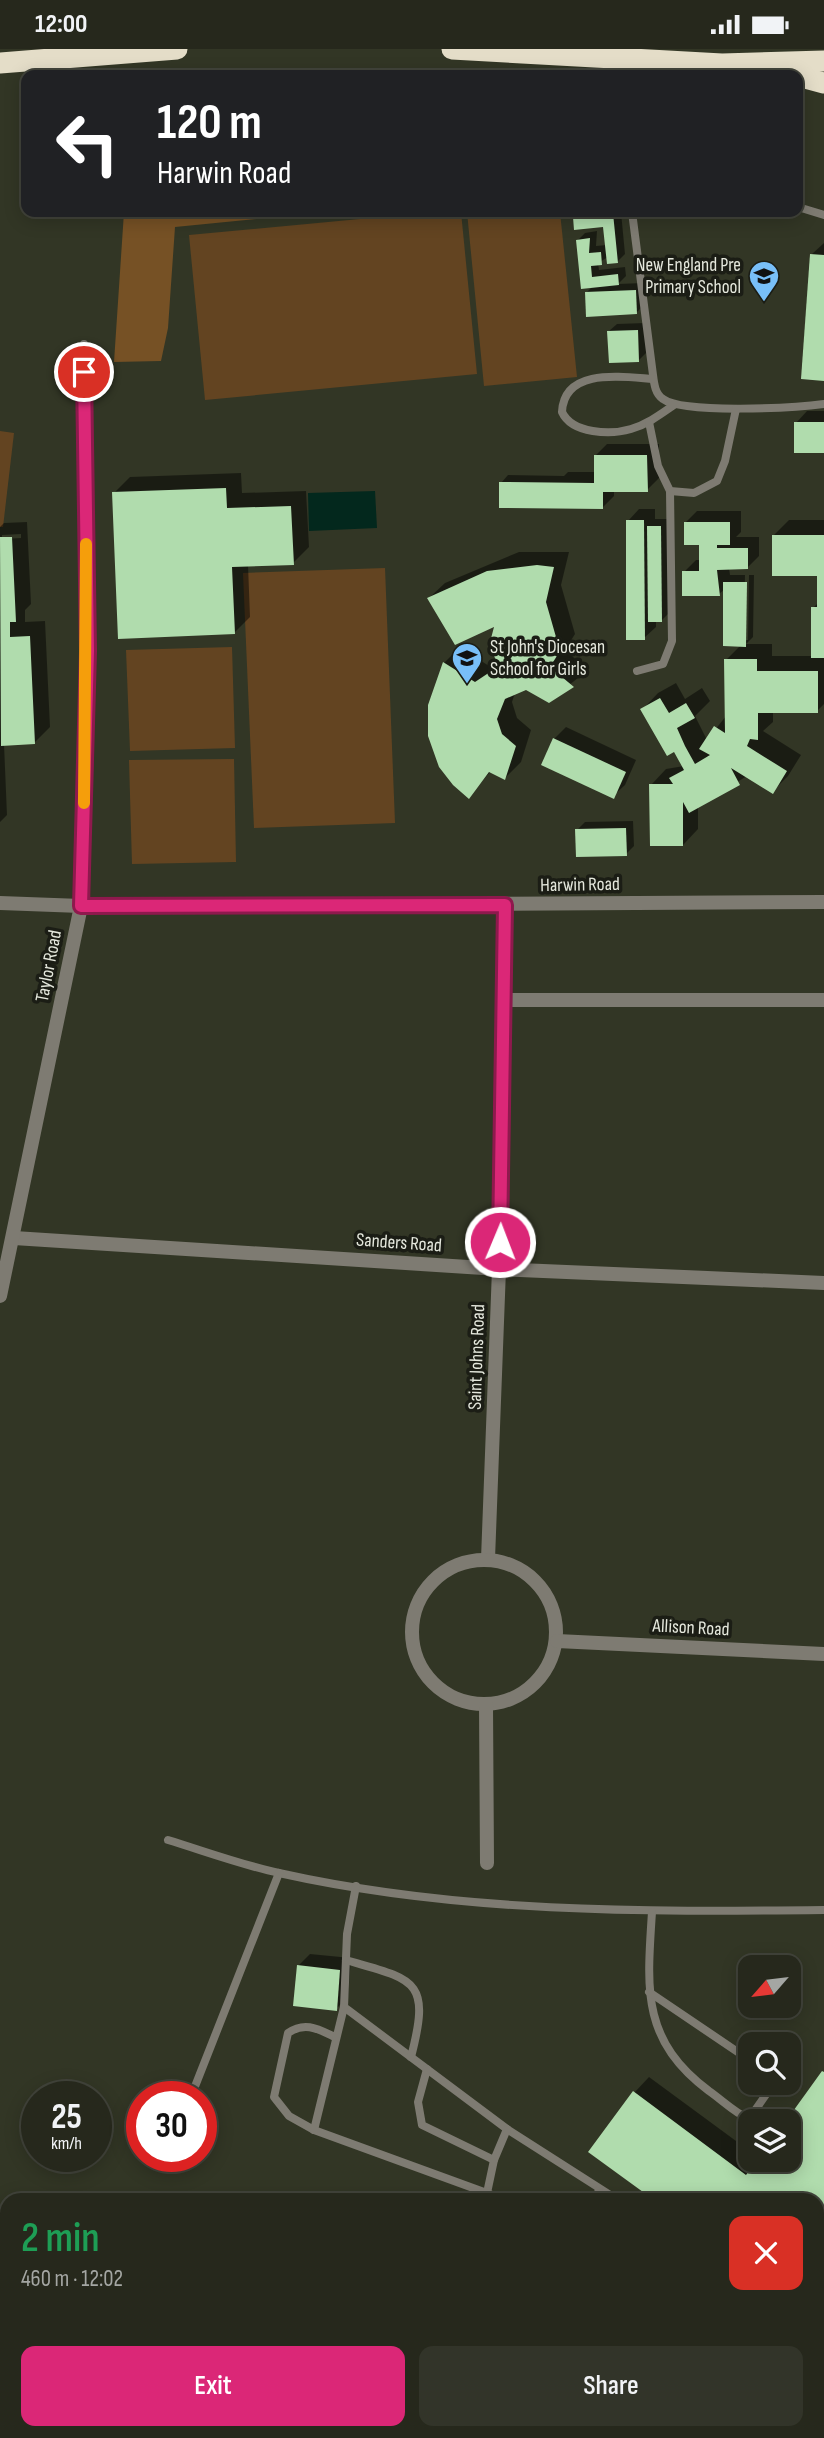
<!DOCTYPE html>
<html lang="en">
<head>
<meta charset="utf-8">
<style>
	:root { --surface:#26281c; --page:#323429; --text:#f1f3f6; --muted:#a4a6a3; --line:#42443b; --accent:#db2777 }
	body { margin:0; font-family:"Sofia Sans Condensed",sans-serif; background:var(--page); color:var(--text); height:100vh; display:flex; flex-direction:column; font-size:26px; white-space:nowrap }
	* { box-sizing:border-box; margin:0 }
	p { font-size:23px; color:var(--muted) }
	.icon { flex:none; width:38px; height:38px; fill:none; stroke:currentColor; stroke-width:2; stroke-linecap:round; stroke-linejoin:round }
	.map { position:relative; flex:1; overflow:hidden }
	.drawer { position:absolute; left:0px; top:2144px; width:824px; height:247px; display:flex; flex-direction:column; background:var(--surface); border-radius:21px 21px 0 0; box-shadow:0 4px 18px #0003,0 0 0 2px var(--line) }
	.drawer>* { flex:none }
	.guide { position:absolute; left:21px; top:21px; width:782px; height:147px; border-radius:14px; box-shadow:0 4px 18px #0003,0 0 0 2px var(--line); background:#202124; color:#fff; overflow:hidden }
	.needle { width:46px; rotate:242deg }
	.controls { position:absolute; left:738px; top:1906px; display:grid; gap:14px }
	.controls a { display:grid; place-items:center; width:63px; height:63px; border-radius:14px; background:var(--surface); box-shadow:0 4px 18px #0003,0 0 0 2px var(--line); font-size:35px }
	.speed { position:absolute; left:21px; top:2032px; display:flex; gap:14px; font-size:35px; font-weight:700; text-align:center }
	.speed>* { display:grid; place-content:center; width:91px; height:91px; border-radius:50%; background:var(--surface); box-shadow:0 4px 18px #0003,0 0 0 2px var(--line); line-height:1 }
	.speed small { font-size:18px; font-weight:400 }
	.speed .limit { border:10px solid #d22; background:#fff; color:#111 }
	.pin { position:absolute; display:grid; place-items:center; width:60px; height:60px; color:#fff; margin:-30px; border:4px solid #fff; border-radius:50%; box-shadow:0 2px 7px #0007 }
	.me { position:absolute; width:77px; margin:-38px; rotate:1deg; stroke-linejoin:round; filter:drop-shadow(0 0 5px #0008) }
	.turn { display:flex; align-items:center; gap:24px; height:147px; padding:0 21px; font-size:32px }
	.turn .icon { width:91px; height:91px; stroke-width:2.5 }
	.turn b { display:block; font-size:49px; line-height:60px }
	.round { display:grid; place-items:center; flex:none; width:74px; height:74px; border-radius:14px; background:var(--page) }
	.summary { display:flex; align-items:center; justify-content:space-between; height:119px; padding:0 21px }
	h1 { font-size:42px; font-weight:600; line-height:52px; color:#1e9e55 }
	.cta { display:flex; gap:14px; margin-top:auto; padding:14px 21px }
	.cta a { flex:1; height:80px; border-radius:14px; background:var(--accent); color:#fff; font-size:28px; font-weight:600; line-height:80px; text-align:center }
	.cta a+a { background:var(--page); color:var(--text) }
	.status { display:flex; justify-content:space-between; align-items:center; height:49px; padding:0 35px; background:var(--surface); direction:ltr }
	.status svg { height:19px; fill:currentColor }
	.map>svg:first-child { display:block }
	.green { fill:#634421 }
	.forest { fill:#765125 }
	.water { fill:#03281d }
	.shadow { fill:#0007; fill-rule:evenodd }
	.building { fill:#b0dcad }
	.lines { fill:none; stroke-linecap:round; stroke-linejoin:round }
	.lane { stroke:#7e7b72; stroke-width:8 }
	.street { stroke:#7e7b72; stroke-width:14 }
	.highway { stroke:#e4ddc8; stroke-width:21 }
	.route-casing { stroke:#8e194d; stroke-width:18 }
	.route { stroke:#db2777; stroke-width:12 }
	.slow { stroke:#f59e0b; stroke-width:12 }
	.labels { text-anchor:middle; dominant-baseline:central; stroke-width:7; stroke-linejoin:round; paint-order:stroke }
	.poi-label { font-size:19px; fill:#e5e8dd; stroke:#1b1d15; text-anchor:end }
	.street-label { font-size:19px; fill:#e5e8dd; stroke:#1b1d15 }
</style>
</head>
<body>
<div class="status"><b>12:00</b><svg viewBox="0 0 49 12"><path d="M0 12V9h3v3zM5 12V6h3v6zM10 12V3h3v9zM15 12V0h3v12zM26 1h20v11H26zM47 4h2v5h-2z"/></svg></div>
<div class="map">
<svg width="824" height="2389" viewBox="0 0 824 2389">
	<rect width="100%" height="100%" fill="#323625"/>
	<!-- green -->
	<g class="green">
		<polygon points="434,163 461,163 477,325 205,351 189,186"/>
		<polygon points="467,163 560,163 577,328 484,337"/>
		<polygon points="0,382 14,384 3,478 0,478"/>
		<polygon points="385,519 395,774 254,779 243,524"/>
		<polygon points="232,598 235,699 130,702 126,601"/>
		<polygon points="234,710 236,813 132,815 129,711"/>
	</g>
	<!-- forest -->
	<polygon class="forest" points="124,163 327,163 175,178 168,279 161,312 114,313"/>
	<!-- water -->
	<polygon class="water" points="375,442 377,479 309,482 308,444"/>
	<!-- shadow -->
	<g class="shadow">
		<polygon points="581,163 621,163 625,205 617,213 608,208 598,214 599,221 625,218 626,227 618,235 643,234 644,256 636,264 586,244 593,237 578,191 585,184 597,182 596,197 607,196 605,176 575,168"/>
		<polygon points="824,194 824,330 812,205"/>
		<polygon points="645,274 646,304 638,312 609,282 617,275"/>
		<polygon points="807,362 824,362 824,403 796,374"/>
		<polygon points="607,395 659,395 659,429 647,441 614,441 614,447 602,459 501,434 508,426 564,427 568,423 595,423 595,407"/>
		<polygon points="241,424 242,444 306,442 309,498 293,514 248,516 250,568 234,584 114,444 130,428"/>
		<polygon points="639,460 655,460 655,470 668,470 669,564 661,572 656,572 656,578 644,589 628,472"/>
		<polygon points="697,462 741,462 741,483 736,488 759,488 759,507 747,519 729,519 730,526 745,526 744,591 748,591 749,526 754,526 753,588 746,595 772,595 772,607 813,607 813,559 819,553 819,525 773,487 789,471 824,471 824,655 817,662 773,662 773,673 763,682 801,706 788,727 772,743 747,727 698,757 698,780 683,796 651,736 666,720 684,717 643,660 658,644 676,634 685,650 702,639 710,652 695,667 707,691 726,667 726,611 741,596 725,540 719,545 684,523 696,511 700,511 700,494 685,474"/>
		<path d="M 27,473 L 31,555 L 25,561 L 25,573 L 45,572 L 50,678 L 35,693 L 4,695 L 7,766 L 0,773 L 0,478 L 4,474 ZM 21,485 L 21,489 L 2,490 L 2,486 Z"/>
		<polygon points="519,503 569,503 561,536 575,585 565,601 588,621 549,652 526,639 515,644 512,653 517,669 531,681 521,713 505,729 491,722 469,747 430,656 444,614 460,598 492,619 499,614 497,575 429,549 445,534"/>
		<polygon points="566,678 636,711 625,736 613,747 554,690"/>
		<polygon points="633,772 634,797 626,805 577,781 585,773"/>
		<polygon points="310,1905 351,1909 348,1948 336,1960 298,1917"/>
		<polygon points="824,2023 824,2274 817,2151 657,2151 634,2044 649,2028 751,2103 751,2110 789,2110 788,2072"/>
	</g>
	<!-- building -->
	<g class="building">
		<polygon points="613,164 618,214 607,215 603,178 574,181 573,168"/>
		<polygon points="590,189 589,204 601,203 602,216 591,217 592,228 618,225 619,236 581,240 576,191"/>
		<polygon points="810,205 824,206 824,332 801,330"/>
		<polygon points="636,241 637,265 586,268 585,243"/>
		<polygon points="638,281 639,313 609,314 607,282"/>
		<rect x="794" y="373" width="30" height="31"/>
		<polygon points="594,406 647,406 648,443 603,443 603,460 499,459 499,433 594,434"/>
		<polygon points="226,439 227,459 291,457 294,516 232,518 235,585 118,590 112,443"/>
		<polygon points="626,471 644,471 645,591 626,591"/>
		<polygon points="684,473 730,473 730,496 717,496 717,499 748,499 748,520 717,521 720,547 682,547 682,522 699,522 699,496 684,496"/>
		<polygon points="647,477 661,477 662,573 648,573"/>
		<polygon points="772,486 824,486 824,609 811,609 811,558 817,558 817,527 772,527"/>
		<polygon points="0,488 12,488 16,573 10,573 10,588 30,587 35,695 1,697"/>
		<polygon points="537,516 554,518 546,553 560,602 550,618 574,638 549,654 526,641 505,650 497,670 502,685 516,697 505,731 489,723 469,750 453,736 439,718 428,687 428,656 443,613 475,633 499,617 489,597 494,578 455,596 427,549 487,522"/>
		<polygon points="723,533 747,533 746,598 723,597"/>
		<polygon points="724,610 757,610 757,622 818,622 818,664 758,664 758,691 750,690 747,697 787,722 773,745 731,719 740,736 689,764 683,753 683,797 650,797 649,735 673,735 669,729 684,721 674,703 667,707 640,660 660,649 669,664 686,654 695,669 677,679 685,697 695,715 710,706 699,700 714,677 725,684"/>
		<polygon points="553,689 626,723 614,750 541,716"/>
		<polygon points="626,779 627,807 576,808 575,780"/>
		<polygon points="297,1916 340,1921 337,1962 293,1957"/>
		<polygon points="822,2022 824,2023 824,2276 817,2271 817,2151 654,2151 588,2103 633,2042 746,2126 758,2110 789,2110 789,2072 786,2072"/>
	</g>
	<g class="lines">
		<!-- lane -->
		<g class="lane">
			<polyline points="798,158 824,166"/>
			<path d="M 632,163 L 653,326 C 654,334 655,345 663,350 C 683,365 796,359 824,355"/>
			<path d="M 653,330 C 624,328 564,318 562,363 C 572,385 611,386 631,380 C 648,375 661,365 674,356"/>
			<polyline points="649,373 658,417 670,442 694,444 717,432 725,412 736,360"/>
			<polyline points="637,622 663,615 672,592 670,442"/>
			<polyline points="81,857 88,602 84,295"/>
			<path d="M 168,1791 C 204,1802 242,1816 279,1824 C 458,1864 642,1863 824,1861"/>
			<polyline points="356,1837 347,1885 344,1958 507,2080 618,2151"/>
			<path d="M 652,1863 C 647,1940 641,1991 709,2042 C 722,2051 735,2064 749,2070 L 774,2034"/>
			<path d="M 346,1911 C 416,1931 431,1931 411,2008"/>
			<polyline points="649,1943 751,2012"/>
			<path d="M 335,1988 C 318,1980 305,1972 288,1984 L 274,2048 L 289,2067 L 314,2081 L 506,2151"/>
			<polyline points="427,2020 418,2053 422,2076 494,2111"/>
			<polyline points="194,2040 279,1824"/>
			<polyline points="314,2081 344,1958"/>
			<polyline points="487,2144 494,2111 507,2080"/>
			<polyline points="596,2151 599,2140"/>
			<polyline points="89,2384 92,2389"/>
		</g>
		<!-- street -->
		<g class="street">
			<polyline points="0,854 81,857 824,853"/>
			<polyline points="504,951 824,951"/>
			<polyline points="14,1189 499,1220 824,1234"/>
			<polyline points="0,1247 81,857"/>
			<polyline points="488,1510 499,1220 505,856"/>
			<circle cx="484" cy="1583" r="72"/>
			<polyline points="557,1592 824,1605"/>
			<polyline points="486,1656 487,1814"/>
		</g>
		<!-- highway -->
		<g class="highway">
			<polyline points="452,0 722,15 824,12"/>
			<polyline points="0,14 177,0"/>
			<polyline points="798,27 824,34"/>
		</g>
	</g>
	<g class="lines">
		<!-- route casing -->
		<g class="route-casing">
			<polyline id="route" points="84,323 88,602 81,857 505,856 500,1193"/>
		</g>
		<!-- route -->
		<use href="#route" class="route"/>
		<!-- slow -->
		<polyline class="slow" points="84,754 86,495"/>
	</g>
	<!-- icons -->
	<defs>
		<g id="school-pin" transform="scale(1.575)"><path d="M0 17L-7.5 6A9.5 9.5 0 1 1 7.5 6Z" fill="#78bff8" stroke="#1b1d15"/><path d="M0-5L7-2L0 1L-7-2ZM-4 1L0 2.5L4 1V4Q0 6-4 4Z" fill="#111"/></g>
	</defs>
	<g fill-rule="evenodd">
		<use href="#school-pin" x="764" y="227"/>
		<use href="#school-pin" x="467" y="609"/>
	</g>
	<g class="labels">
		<!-- poi labels -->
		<g class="poi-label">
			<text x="741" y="216">New England Pre<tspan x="741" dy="22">Primary School</tspan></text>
			<text x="490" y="598" text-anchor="start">St John's Diocesan<tspan x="490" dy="22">School for Girls</tspan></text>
		</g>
		<!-- street labels -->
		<g class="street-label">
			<text transform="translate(580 836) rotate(-1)">Harwin Road</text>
			<text transform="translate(49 917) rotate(-79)">Taylor Road</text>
			<text transform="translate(399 1194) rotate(4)">Sanders Road</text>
			<text transform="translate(477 1308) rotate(-88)">Saint Johns Road</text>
			<text transform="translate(691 1579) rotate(3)">Allison Road</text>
		</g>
	</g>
</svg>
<div class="controls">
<a><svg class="needle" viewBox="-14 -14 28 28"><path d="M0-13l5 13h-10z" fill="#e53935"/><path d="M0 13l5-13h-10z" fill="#a4a6a3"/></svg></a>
<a><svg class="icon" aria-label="search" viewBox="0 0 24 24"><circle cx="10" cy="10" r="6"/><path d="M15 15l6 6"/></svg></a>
<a><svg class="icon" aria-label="layers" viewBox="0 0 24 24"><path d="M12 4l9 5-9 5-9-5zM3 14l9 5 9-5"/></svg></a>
</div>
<div class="speed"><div>25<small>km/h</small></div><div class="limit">30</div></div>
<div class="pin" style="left:84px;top:323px;background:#d93025"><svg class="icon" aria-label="arrive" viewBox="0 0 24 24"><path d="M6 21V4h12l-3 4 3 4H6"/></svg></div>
<svg class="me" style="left:500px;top:1193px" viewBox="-20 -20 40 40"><circle r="17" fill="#db2777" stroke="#fff" stroke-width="3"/><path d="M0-11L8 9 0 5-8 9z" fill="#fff"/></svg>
<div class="guide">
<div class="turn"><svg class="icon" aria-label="left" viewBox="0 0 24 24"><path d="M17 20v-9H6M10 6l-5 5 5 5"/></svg><div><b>120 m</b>Harwin Road</div></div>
</div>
<section class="drawer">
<div class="summary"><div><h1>2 min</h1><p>460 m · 12:02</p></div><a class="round" style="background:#d93025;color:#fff"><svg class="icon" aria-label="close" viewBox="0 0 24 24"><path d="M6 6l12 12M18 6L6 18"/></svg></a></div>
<div class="cta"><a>Exit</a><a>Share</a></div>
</section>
</div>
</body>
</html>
